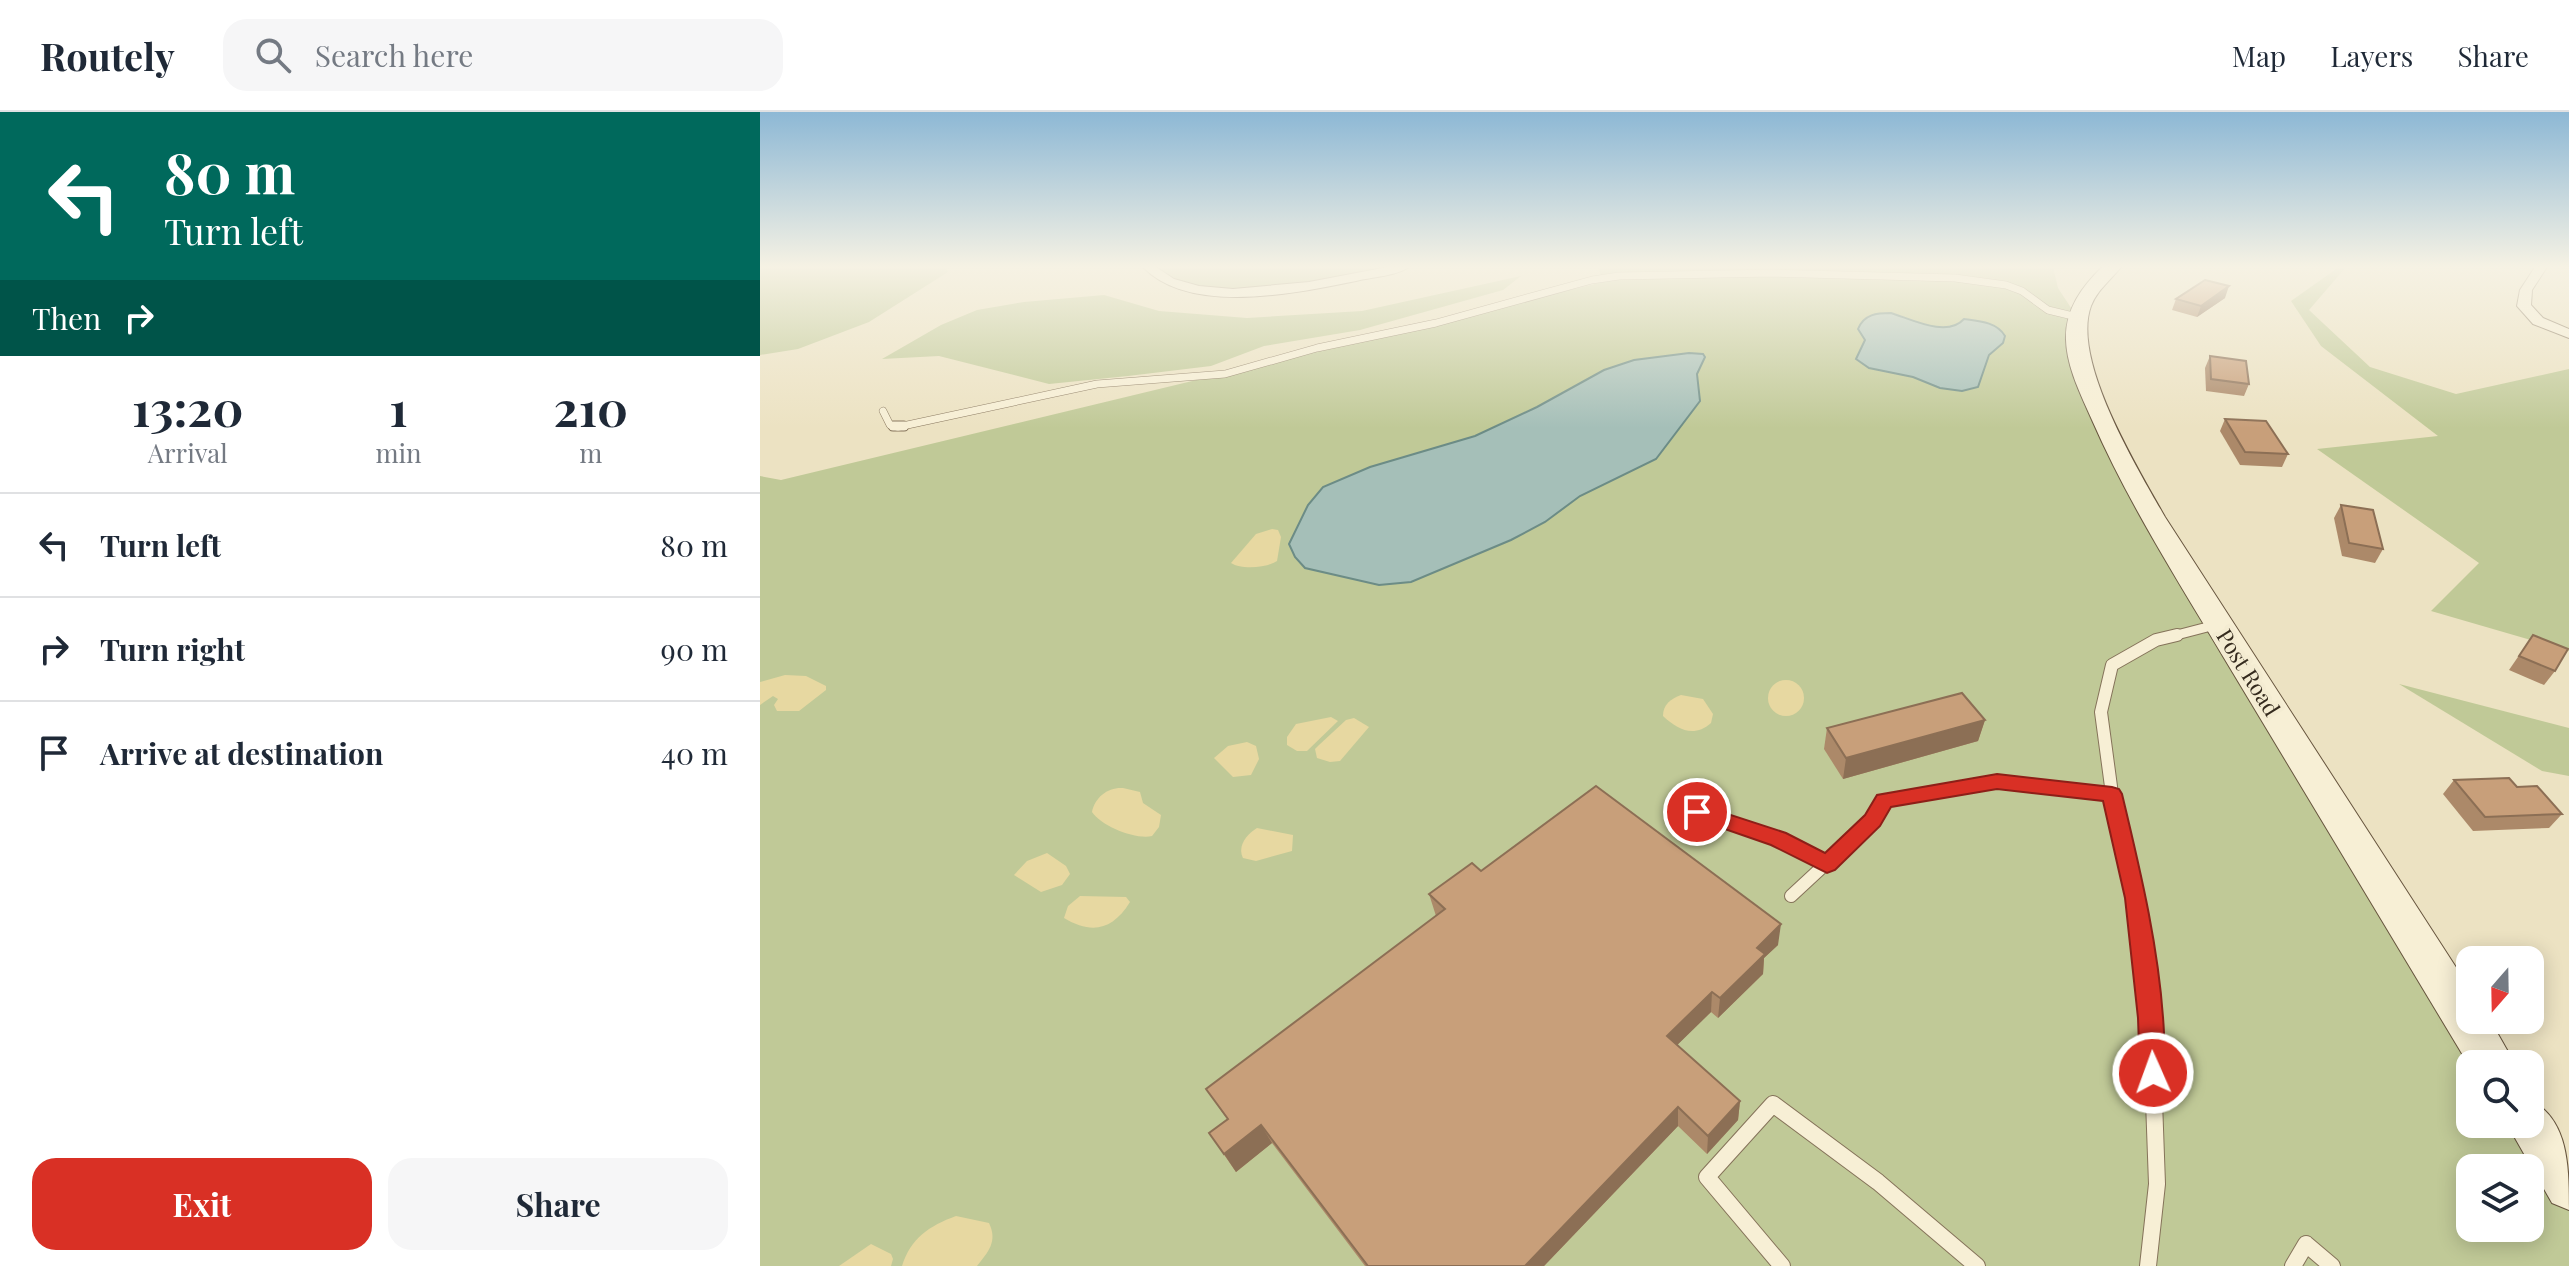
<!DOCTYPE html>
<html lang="en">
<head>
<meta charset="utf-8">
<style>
	:root { --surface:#fff; --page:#f6f6f7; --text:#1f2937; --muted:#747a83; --line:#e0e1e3; --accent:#d93025 }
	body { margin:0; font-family:"Playfair Display",serif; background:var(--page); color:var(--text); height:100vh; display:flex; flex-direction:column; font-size:30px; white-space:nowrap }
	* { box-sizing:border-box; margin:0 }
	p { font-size:26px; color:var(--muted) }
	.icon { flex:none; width:44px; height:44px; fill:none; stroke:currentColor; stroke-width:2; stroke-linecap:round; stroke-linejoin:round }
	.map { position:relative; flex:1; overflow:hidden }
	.panel { display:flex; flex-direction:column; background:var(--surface); width:760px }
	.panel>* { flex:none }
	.banner { background:#00695c; color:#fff; overflow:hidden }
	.needle { width:52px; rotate:200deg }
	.tools { position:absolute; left:1696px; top:834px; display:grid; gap:16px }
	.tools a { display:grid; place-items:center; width:88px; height:88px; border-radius:16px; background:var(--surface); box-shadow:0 4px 20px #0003; font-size:40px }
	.pin { position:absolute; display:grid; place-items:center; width:68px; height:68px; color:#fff; margin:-34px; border:4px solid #fff; border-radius:50%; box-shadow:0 2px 8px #0007 }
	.me { position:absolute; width:88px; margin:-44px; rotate:358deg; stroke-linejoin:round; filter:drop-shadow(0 0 6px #0008) }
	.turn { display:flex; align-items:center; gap:28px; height:168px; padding:0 32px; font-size:36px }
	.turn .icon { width:104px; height:104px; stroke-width:2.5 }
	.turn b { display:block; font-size:56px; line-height:68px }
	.then { display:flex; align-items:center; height:76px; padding:0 32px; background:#0003; gap:16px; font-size:30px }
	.eta { display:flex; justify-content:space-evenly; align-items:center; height:136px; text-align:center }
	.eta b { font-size:48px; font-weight:700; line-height:56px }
	.action { display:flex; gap:16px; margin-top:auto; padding:16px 32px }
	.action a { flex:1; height:92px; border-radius:24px; background:var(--accent); color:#fff; font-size:32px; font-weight:700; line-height:92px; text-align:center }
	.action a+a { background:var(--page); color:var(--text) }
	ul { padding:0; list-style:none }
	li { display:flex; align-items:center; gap:24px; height:104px; padding:0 32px; border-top:2px solid var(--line) }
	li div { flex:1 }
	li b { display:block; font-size:30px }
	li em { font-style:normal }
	header { display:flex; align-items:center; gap:48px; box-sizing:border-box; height:112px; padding:0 40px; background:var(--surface); border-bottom:2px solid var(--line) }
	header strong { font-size:38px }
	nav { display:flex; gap:44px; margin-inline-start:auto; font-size:28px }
	.search { width:560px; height:72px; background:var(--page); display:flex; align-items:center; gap:20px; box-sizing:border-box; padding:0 28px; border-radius:24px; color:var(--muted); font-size:30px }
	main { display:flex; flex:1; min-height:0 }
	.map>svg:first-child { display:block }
	.green { fill:#c0c997; fill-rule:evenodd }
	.sand { fill:#e7d8a1 }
	.water { fill:#a5bfb8; stroke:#6c8c86; stroke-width:2 }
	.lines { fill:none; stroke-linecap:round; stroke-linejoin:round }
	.service-far3-casing { stroke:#85735a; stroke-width:8 }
	.service-far2-casing { stroke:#85735a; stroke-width:11 }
	.service-far1-casing { stroke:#85735a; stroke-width:14 }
	.service-casing { stroke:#85735a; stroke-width:18 }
	.minor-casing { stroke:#85735a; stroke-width:2 }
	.secondary-casing { stroke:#67553e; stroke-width:2 }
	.service-far3 { stroke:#f7efd5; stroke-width:7 }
	.service-far2 { stroke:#f7efd5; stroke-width:9 }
	.service-far1 { stroke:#f7efd5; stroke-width:12 }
	.service { stroke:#f7efd5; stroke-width:16 }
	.minor { fill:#f7efd5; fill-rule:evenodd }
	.secondary { fill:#f7efd5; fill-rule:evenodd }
	.wall { fill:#ac8969 }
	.shaded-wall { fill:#8c6f55 }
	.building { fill:#c89f7a; stroke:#8c6f55; stroke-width:2 }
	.route { fill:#d93025; stroke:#8d1f18; stroke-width:2 }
	.labels { text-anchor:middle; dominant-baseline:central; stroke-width:8; stroke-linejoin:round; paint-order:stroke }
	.street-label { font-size:22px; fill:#352b1e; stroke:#f4ecd2 }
</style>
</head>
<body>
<header>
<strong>Routely</strong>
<div class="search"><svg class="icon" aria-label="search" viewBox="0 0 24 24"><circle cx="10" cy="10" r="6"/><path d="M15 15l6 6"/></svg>Search here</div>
<nav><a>Map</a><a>Layers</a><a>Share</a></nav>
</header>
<main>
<section class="panel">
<div class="banner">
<div class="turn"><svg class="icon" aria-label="left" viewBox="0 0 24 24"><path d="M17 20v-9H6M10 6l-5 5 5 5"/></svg><div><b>80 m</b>Turn left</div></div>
<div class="then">Then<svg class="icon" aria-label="right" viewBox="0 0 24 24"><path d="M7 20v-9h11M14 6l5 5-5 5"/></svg></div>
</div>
<div class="eta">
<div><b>13:20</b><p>Arrival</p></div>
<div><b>1</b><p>min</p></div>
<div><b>210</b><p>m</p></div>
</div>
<ul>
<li><svg class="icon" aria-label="left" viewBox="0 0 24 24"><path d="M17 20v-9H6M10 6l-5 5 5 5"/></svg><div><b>Turn left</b></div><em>80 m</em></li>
<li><svg class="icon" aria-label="right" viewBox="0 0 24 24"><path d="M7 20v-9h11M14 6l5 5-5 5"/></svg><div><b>Turn right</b></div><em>90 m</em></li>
<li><svg class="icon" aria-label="arrive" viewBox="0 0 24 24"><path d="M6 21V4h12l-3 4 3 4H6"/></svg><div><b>Arrive at destination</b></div><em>40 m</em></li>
</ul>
<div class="action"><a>Exit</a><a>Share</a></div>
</section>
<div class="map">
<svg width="1809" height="1154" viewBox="0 0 1809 1154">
	<rect width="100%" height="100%" fill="#ece2c2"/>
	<!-- green -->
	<g class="green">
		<polygon points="0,155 186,155 188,160 109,210 38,237 0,243"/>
		<path d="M 394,155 L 636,155 C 582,166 436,200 394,155 Z"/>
		<path d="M 838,155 L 1293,155 L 1298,176 L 1317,205 L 1318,252 L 1710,952 L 1710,1012 L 1770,1011 L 1809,1074 L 1809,1154 L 0,1154 L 0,364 L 21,368 L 843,170 ZM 1710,1056 L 1770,1056 L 1770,1116 L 1710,1116 Z"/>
		<polygon points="1579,155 1586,155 1549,198 1610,255 1696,282 1809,257 1809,539 1671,499 1719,451 1557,337 1678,324 1561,234 1531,189"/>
		<polygon points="761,164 743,178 600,218 504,234 451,254 368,264 289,272 179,244 122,247 181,213 217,198 264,190 344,183 399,199 487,206 602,199"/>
		<polygon points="1639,572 1809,616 1809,664 1782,659"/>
	</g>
	<!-- sand -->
	<g class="sand">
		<path d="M 512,417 L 518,418 L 521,425 L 517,449 C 506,456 482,458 471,451 L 496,422 Z"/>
		<polygon points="25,563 46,564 66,574 66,578 39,599 17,599 14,593 18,587 13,584 0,593 0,570"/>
		<circle cx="1026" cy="586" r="18"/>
		<path d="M 921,583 L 943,587 L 953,602 L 951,611 C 934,626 918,618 903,604 C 903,592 911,587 921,583 Z"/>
		<polygon points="571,605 578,609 547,639 537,639 527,633 527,625 536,612"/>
		<polygon points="594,606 609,615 580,649 570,650 557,646 555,637 559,633 586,608"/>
		<polygon points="487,630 496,634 499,647 491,663 473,665 454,646 468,634"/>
		<path d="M 363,676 L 380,680 L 383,691 L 401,703 L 399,715 L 392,724 C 376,728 341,714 332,700 C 335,685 348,675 363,676 Z"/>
		<path d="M 497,716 L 533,723 L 532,739 L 496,749 L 483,746 C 477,734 487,722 497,716 Z"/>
		<polygon points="287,741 306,754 310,762 302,773 281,780 254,763 267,749"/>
		<path d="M 320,784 L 366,785 L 370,790 C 352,819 331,822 304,806 L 308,794 Z"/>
		<path d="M 196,1104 L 229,1111 C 238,1130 228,1140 217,1154 L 142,1154 C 151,1126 169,1114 196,1104 Z"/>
		<polygon points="111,1132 131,1142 133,1147 131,1154 79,1154"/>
	</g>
	<!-- water -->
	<g class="water">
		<path d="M 1131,201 C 1151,207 1187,226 1204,207 C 1219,209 1237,210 1245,224 L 1243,231 L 1229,243 L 1218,275 L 1202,279 L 1180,276 L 1153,265 L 1109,256 L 1096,247 L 1105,228 L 1098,217 C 1104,202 1117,201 1131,201 Z"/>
		<polygon points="929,241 943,242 945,245 937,262 940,289 896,347 820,384 785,410 751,428 651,470 619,473 545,456 535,445 529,432 548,393 563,375 610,355 715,324 777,295 844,258 874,248"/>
	</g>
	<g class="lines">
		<!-- service-far3 casing -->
		<g class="service-far3-casing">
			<polyline id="service-far3" points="123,299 130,313 138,315 337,272 465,262 557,236 676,211 832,168 859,164 1012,161 1195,166 1246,173 1262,179 1288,198 1317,205"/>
		</g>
		<!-- service-far2 casing -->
		<g class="service-far2-casing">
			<g id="service-far2">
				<polyline points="133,314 144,314"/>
				<polyline points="1409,525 1459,512"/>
			</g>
		</g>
		<!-- service-far1 casing -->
		<g class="service-far1-casing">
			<g id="service-far1">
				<polyline points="937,700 1019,727 1067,752"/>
				<polyline points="1031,784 1113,708 1125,689 1237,669 1352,682"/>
				<polyline points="1377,798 1352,682 1341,600 1352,553 1396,528 1417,523"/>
			</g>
		</g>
		<!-- service casing -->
		<g class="service-casing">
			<g id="service">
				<polyline points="1377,796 1391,906 1397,1072 1388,1154"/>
				<polyline points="1022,1154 947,1065 1013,992 1118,1070 1217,1154"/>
				<polyline points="1533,1154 1546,1132 1572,1154"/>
			</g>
		</g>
		<!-- minor casing -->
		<g class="minor-casing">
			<g id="minor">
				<path d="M 383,155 L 396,155 L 414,167 L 439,174 L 473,177 L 549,170 L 628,155 L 649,155 C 636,164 612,165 596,169 C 537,181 430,204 383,155 Z"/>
				<polygon points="1775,155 1787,155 1772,178 1771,193 1783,206 1809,217 1809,226 1773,212 1757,194 1760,178"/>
			</g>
		</g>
		<!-- secondary casing -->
		<g class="secondary-casing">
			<g id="secondary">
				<path d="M 1342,155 L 1361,155 C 1351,168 1337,178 1331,194 C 1311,248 1378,357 1405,405 L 1710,877 L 1710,908 L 1730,908 L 1755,952 L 1710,952 L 1710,955 C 1627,817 1544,679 1461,541 C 1415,464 1368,390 1332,308 C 1321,283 1307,256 1306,228 C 1305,197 1322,175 1342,155 Z"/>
				<path d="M 1770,988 C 1809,1007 1809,1056 1809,1098 L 1792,1091 L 1747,1012 L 1770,1012 Z"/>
			</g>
		</g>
		<!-- service-far3 -->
		<use href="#service-far3" class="service-far3"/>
		<!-- service-far2 -->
		<use href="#service-far2" class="service-far2"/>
		<!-- service-far1 -->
		<use href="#service-far1" class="service-far1"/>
		<!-- service -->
		<use href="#service" class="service"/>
		<!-- minor -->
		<use href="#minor" class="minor"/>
		<!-- secondary -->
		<use href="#secondary" class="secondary"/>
	</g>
	<!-- wall -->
	<g class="wall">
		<polygon points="1465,186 1437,205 1412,198 1416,187"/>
		<polygon points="1450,244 1489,272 1484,284 1446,279 1445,256"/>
		<polygon points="1465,307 1528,342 1522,355 1480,353 1460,319"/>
		<polygon points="1581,393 1623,437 1615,451 1582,444 1574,406"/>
		<polygon points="1773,523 1795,559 1784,573 1749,558"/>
		<polygon points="1225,608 1218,629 1083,667 1064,637 1067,616"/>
		<polygon points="1694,668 1757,675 1802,702 1789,716 1713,719 1683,682"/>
		<polygon points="721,759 1018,833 1004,846 1003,862 958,906 951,900 917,933 980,989 978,1008 947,1042 918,1014 784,1154 605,1154 512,1031 476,1060 449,1021 467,1007 446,977 676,804 669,782"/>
	</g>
	<!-- shaded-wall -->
	<g class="shaded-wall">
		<polygon points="1469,174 1465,186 1437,205 1441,194"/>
		<polygon points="1225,608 1218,629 1083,667 1086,646"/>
		<polygon points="1021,812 1018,833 1004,846 1003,862 958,906 960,886 997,836"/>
		<polygon points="952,880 951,900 907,943 907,924"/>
		<polygon points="980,989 978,1008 947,1042 948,1024"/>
		<polygon points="918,995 918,1014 784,1154 765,1154"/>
		<polygon points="501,1013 512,1031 476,1060 464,1042"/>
	</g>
	<!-- building -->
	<g class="building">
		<polygon points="1445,168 1469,174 1441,194 1416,187"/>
		<polygon points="1450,244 1486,249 1489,272 1451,267"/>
		<polygon points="1465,307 1506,309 1528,342 1485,340"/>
		<polygon points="1581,393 1613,398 1623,437 1589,431"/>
		<polygon points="1773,523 1808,537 1795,559 1759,544"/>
		<polygon points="1202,581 1225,608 1086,646 1067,616"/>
		<polygon points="1749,666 1757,675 1777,674 1802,702 1725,705 1694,668"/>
		<polygon points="836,674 1021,812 997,836 1005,842 960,886 952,880 907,924 980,989 948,1024 918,995 765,1154 608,1154 501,1013 464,1042 449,1021 468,1007 446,977 685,797 669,782 712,751 721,759"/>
	</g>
	<!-- sky -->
	<linearGradient id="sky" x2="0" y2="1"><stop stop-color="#8db8d5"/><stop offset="0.49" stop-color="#f6f2e4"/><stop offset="1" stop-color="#f6f2e4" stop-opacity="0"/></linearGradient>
	<rect width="1809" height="316" fill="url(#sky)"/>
	<!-- route -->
	<path class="route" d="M 1237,662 L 1352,675 L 1359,677 L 1362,682 C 1381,761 1400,840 1404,921 C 1404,937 1408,955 1402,970 L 1393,974 L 1384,970 L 1380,961 L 1378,906 L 1365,786 L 1343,689 L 1237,677 L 1131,695 L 1120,714 L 1075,758 L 1067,761 L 1011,733 L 930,705 L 927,700 L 930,694 L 937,692 L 1026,721 L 1065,741 L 1105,703 L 1117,683 Z"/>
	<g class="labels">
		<!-- street labels -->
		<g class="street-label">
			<text transform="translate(1489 560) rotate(58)">Post Road</text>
		</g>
	</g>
</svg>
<div class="tools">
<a><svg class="needle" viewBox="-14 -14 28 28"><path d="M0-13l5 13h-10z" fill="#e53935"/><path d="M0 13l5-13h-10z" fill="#747a83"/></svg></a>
<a><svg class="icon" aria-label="search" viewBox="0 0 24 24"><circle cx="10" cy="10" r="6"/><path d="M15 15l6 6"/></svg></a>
<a><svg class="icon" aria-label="layers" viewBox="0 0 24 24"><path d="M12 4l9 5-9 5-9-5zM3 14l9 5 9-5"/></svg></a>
</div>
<div class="pin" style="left:937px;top:700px;background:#d93025"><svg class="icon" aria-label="arrive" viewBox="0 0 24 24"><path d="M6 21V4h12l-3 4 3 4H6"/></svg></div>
<svg class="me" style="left:1393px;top:961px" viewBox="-20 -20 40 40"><circle r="17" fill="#d93025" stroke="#fff" stroke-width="3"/><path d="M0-11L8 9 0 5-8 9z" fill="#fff"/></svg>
</div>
</main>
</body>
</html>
